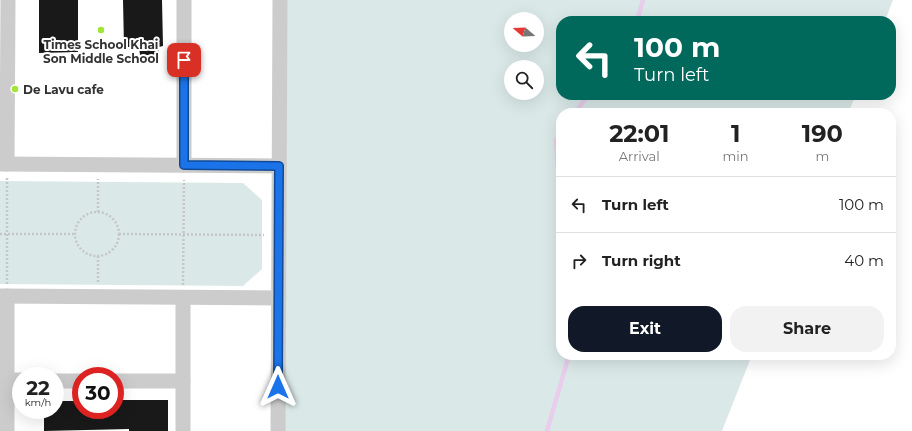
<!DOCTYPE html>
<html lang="en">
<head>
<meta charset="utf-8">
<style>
	:root { --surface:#fff; --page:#f2f2f2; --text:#222; --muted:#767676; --line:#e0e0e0; --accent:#111827 }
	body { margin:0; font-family:Montserrat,sans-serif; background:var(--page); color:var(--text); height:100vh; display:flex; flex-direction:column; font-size:15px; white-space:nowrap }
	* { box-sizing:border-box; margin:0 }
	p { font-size:13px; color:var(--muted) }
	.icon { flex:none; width:22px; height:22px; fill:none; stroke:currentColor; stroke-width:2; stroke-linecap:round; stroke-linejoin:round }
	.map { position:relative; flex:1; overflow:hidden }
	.panel { position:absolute; left:556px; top:108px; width:340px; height:252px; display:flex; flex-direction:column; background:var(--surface); border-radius:16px; box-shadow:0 4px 16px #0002 }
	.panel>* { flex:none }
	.guide { position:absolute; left:556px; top:16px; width:340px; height:84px; border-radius:16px; box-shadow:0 4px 16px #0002; background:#00695c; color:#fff; overflow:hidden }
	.needle { width:26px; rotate:289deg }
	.controls { position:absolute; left:504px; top:12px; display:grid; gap:8px }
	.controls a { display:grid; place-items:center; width:40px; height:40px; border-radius:50%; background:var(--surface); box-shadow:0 4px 16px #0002; font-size:20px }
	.speed { position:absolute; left:12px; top:367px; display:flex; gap:8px; font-size:20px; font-weight:700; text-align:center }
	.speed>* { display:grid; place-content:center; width:52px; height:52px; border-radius:50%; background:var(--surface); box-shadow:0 4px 16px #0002; line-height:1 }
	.speed small { font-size:10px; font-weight:400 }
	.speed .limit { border:6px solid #d22; background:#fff; color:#111 }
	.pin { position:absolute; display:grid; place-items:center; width:34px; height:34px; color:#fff; margin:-17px; border-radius:8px; box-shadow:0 2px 6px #0006 }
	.me { position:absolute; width:44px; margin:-22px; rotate:0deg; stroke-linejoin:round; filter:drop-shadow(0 0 3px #0008) }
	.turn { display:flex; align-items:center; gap:14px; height:84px; padding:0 12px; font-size:18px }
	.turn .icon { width:52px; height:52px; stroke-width:2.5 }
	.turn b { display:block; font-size:28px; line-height:34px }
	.eta { display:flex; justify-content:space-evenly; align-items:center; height:68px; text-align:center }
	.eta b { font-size:24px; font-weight:700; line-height:28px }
	.action { display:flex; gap:8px; margin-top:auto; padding:8px 12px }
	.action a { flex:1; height:46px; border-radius:16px; background:var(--accent); color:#fff; font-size:16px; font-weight:700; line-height:46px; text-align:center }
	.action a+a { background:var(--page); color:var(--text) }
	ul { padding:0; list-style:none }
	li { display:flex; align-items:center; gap:12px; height:56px; padding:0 12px; border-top:1px solid var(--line) }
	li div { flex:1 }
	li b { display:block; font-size:15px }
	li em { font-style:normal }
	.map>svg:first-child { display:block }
	.green { fill:#dae9e8; fill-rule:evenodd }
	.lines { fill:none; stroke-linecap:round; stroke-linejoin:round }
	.stream { stroke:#e9cded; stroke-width:4.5 }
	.building { fill:#191919 }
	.path { stroke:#c6c6c6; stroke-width:2.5; stroke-dasharray:2 2; stroke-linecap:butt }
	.minor { stroke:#ccc; stroke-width:15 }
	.route-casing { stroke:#114b97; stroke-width:10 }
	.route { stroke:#1a73e8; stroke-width:7 }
	.poi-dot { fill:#a1e636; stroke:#fff; stroke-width:1.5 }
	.labels { text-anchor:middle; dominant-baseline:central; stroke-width:4; stroke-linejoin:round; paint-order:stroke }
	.poi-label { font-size:12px; font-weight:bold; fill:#323232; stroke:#fff }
</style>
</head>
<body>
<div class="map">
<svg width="912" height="431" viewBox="0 0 912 431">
	<rect width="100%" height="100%" fill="#fff"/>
	<!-- green -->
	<g class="green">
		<path d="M 283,0 L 893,0 L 885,21 L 561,21 L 561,95 L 856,95 L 848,113 L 561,113 L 561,355 L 752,355 L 722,431 L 283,431 ZM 511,19 L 537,19 L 537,45 L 511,45 ZM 511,67 L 537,67 L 537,93 L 511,93 Z"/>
		<polygon points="0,181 243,183 262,200 262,269 243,286 0,284"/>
	</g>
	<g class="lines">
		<!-- stream -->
		<g class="stream">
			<polyline points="637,21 643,0"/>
			<polyline points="575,113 588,95"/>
			<polyline points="561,133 556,140 561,211"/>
			<polyline points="547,431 569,355"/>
		</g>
	</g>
	<!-- building -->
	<g class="building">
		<polygon points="39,0 78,0 78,52 39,53"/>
		<polygon points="123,0 162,0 163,46 159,47 159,55 140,55 139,47 124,47"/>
		<polygon points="115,400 168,400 168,431 129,431 129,429 44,431 44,410 55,410 55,401 81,401 81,410 115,410"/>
	</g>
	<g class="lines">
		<!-- path -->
		<g class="path">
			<polyline points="98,212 98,179"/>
			<circle cx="97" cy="234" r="22"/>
			<polyline points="0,234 75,234"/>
			<polyline points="119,234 264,235"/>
			<polyline points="98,256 98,284"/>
			<polyline points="7,284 7,177"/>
			<polyline points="183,285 184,180"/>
		</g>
		<!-- minor -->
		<g class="minor">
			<polyline points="0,164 279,166"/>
			<polyline points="7,164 8,0"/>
			<polyline points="184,165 184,0"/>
			<polyline points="0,296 279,298"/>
			<polyline points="7,380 21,380"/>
			<polyline points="55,381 81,381"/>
			<polyline points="115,381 183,381"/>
			<polyline points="7,431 7,296"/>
			<polyline points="183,431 183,298"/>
			<polyline points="278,431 280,0"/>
		</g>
	</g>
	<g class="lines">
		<!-- route casing -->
		<g class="route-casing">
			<polyline id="route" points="184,60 184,165 279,166 278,387"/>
		</g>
		<!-- route -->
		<use href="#route" class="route"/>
	</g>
	<!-- markers -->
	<g class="poi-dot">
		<circle cx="101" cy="30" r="4"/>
		<circle cx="15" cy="89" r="4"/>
	</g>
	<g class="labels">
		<!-- poi labels -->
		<g class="poi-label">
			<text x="101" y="44">Times School Khai<tspan x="101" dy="14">Son Middle School</tspan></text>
			<text x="23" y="89" text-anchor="start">De Lavu cafe</text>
		</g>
	</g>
</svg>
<div class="controls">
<a><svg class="needle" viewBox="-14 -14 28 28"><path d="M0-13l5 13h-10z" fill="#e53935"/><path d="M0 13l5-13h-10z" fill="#767676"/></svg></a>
<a><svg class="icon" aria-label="search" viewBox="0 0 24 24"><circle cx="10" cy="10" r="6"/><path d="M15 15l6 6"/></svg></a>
</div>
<div class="speed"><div>22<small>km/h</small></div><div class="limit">30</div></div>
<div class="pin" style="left:184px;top:60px;background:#d93025"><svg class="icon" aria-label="arrive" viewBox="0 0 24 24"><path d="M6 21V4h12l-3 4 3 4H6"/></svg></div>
<svg class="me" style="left:278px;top:387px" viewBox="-20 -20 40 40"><path d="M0-17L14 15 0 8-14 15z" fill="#1a73e8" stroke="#fff" stroke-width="4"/></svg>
<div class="guide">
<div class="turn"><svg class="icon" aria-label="left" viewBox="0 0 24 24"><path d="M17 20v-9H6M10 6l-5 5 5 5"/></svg><div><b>100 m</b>Turn left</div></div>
</div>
<section class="panel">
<div class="eta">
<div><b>22:01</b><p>Arrival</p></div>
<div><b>1</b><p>min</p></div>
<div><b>190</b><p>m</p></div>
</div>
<ul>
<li><svg class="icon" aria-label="left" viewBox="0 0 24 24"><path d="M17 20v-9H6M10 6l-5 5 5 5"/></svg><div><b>Turn left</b></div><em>100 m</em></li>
<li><svg class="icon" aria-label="right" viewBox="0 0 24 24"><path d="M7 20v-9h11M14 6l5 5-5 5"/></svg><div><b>Turn right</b></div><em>40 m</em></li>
</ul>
<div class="action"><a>Exit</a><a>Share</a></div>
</section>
</div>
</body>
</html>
